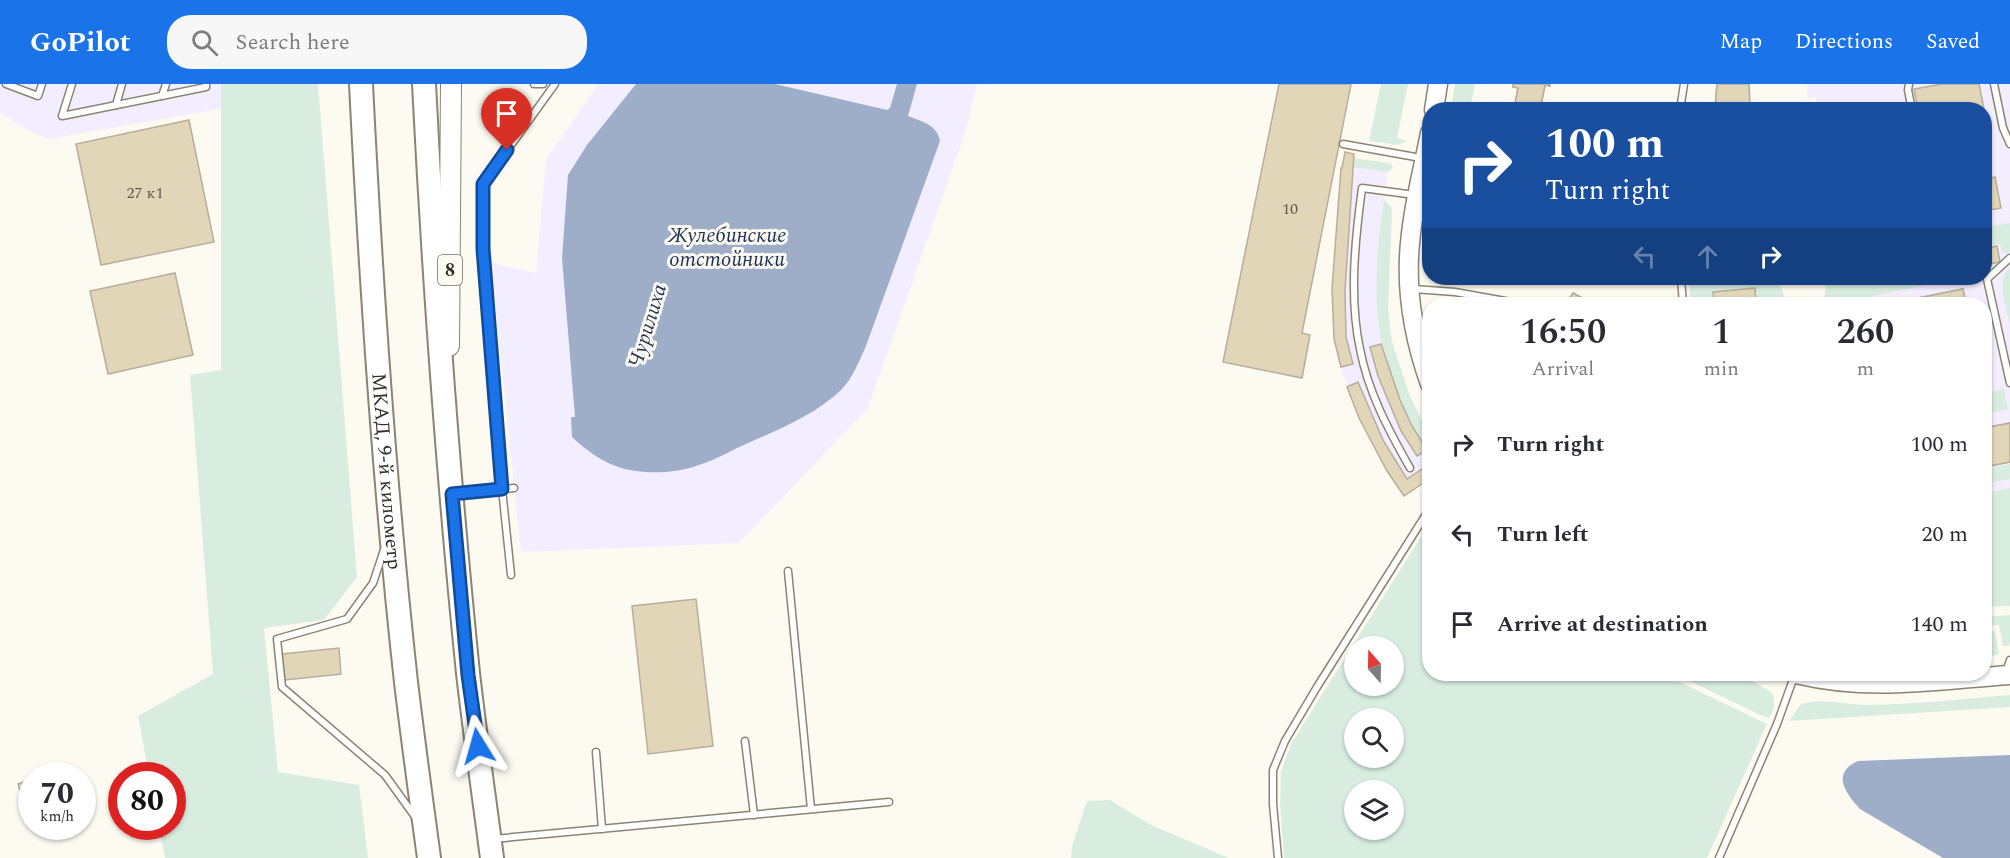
<!DOCTYPE html>
<html lang="en">
<head>
<meta charset="utf-8">
<style>
	:root { --surface:#fff; --page:#f7f7f7; --text:#2b2b33; --muted:#7c7c81; --accent:#1a73e8 }
	body { margin:0; font-family:Spectral,serif; background:var(--page); color:var(--text); height:100vh; display:flex; flex-direction:column; font-size:22px; white-space:nowrap }
	* { box-sizing:border-box; margin:0 }
	p { font-size:20px; color:var(--muted) }
	.icon { flex:none; width:33px; height:33px; fill:none; stroke:currentColor; stroke-width:2; stroke-linecap:round; stroke-linejoin:round }
	.map { position:relative; flex:1; overflow:hidden }
	.details { position:absolute; left:1422px; top:213px; width:570px; height:384px; display:flex; flex-direction:column; background:var(--surface); border-radius:24px; box-shadow:0 2px 4px #0004 }
	.details>* { flex:none }
	.top-card { position:absolute; left:1422px; top:18px; width:570px; height:183px; border-radius:24px; box-shadow:0 2px 4px #0004; background:#1a4fa0; color:#fff; overflow:hidden }
	.needle { width:39px; rotate:340deg }
	.tools { position:absolute; left:1344px; top:552px; display:grid; gap:12px }
	.tools a { display:grid; place-items:center; width:60px; height:60px; border-radius:50%; background:var(--surface); box-shadow:0 2px 4px #0004; font-size:30px }
	.speed { position:absolute; left:18px; top:678px; display:flex; gap:12px; font-size:30px; font-weight:700; text-align:center }
	.speed>* { display:grid; place-content:center; width:78px; height:78px; border-radius:50%; background:var(--surface); box-shadow:0 2px 4px #0004; line-height:1 }
	.speed small { font-size:15px; font-weight:400 }
	.speed .limit { border:9px solid #d22; background:#fff; color:#111 }
	.pin { position:absolute; display:grid; place-items:center; width:51px; height:51px; color:#fff; margin:-62px -26px; border-radius:50% 50% 50% 0; rotate:-45deg; box-shadow:0 0 6px #0007 }
	.pin .icon { rotate:45deg }
	.me { position:absolute; width:66px; margin:-33px; rotate:352deg; stroke-linejoin:round; filter:drop-shadow(0 0 4px #0008) }
	.turn { display:flex; align-items:center; gap:21px; height:126px; padding:0 24px; font-size:27px }
	.turn .icon { width:78px; height:78px; stroke-width:2.5 }
	.turn b { display:block; font-size:42px; line-height:51px }
	.lanes { display:flex; align-items:center; height:57px; padding:0 24px; background:#0003; justify-content:center; gap:30px; direction:ltr }
	.lanes .off { opacity:.35 }
	.eta { display:flex; justify-content:space-evenly; align-items:center; height:102px; text-align:center }
	.eta b { font-size:36px; font-weight:600; line-height:42px }
	ul { padding:0; list-style:none }
	li { display:flex; align-items:center; gap:18px; height:90px; padding:0 24px }
	li div { flex:1 }
	li b { display:block; font-size:22px }
	li em { font-style:normal }
	header { display:flex; align-items:center; gap:36px; box-sizing:border-box; height:84px; padding:0 30px; background:var(--accent); color:#fff }
	header strong { font-size:28px }
	nav { display:flex; gap:33px; margin-inline-start:auto; font-size:21px }
	.search { width:420px; height:54px; background:var(--page); display:flex; align-items:center; gap:15px; box-sizing:border-box; padding:0 21px; border-radius:24px; color:var(--muted); font-size:22px }
	.map>svg:first-child { display:block }
	.industrial { fill:#f2edff }
	.education { fill:#f3edfe }
	.green { fill:#d8ede0; fill-rule:evenodd }
	.water { fill:#9faec8 }
	.building { fill:#e2d6b9; stroke:#b7ae9c; stroke-width:1.5 }
	.lines { fill:none; stroke-linecap:round; stroke-linejoin:round }
	.lane-casing { stroke:#8c8472; stroke-width:9 }
	.secondary-casing { stroke:#8c8472; stroke-width:21 }
	.primary-casing { stroke:#8c8472; stroke-width:22 }
	.highway-casing { stroke:#8c8472; stroke-width:26 }
	.lane { stroke:#fff; stroke-width:6 }
	.secondary { stroke:#fff; stroke-width:18 }
	.primary { stroke:#fff; stroke-width:20 }
	.highway { stroke:#fff; stroke-width:22 }
	.route-casing { stroke:#114b97; stroke-width:15 }
	.route { stroke:#1a73e8; stroke-width:10 }
	.labels { text-anchor:middle; dominant-baseline:central; stroke-width:6; stroke-linejoin:round; paint-order:stroke }
	.number-label { font-size:16px; fill:#5f5a4c }
	.shield { fill:#fdfaf2; stroke:#706d65; stroke-width:1.5 }
	.shield-label { font-size:18px; font-weight:bold; fill:#333028 }
	.street-label { font-size:20px; fill:#333028; stroke:#fdfaf2 }
	.water-label { font-size:21px; font-style:italic; fill:#1c3156; stroke:#fdfaf2 }
</style>
</head>
<body>
<header>
<strong>GoPilot</strong>
<div class="search"><svg class="icon" aria-label="search" viewBox="0 0 24 24"><circle cx="10" cy="10" r="6"/><path d="M15 15l6 6"/></svg>Search here</div>
<nav><a>Map</a><a>Directions</a><a>Saved</a></nav>
</header>
<div class="map">
<svg width="2010" height="774" viewBox="0 0 2010 774">
	<rect width="100%" height="100%" fill="#fdfaf2"/>
	<!-- industrial -->
	<g class="industrial">
		<polygon points="0,0 225,0 225,24 49,55 35,50 0,29"/>
		<polygon points="598,0 977,0 966,46 868,324 739,459 521,468 491,179 536,189 546,76"/>
		<polygon points="1345,68 1354,70 1352,83 1388,88 1380,140 1378,168 1377,226 1381,260 1412,342 1427,366 1430,390 1429,395 1404,412 1387,387 1359,334 1344,292 1334,255 1332,205 1341,84 1342,84"/>
	</g>
	<!-- education -->
	<polygon class="education" points="1807,0 2010,0 2010,139 2002,141 2010,187 2010,511 1985,512 1984,220 1824,220 1826,195 1820,196 1820,194 1984,194 1984,26 1816,25 1816,13 1808,14"/>
	<!-- green -->
	<g class="green">
		<polygon points="221,0 318,0 357,493 324,536 264,544 278,688 359,701 368,774 165,774 159,743 172,742 172,692 149,691 138,632 213,590 190,291 221,286"/>
		<polygon points="1381,0 1408,0 1397,54 1407,57 1399,61 1369,57"/>
		<polygon points="1455,0 1475,0 1470,25 1451,25"/>
		<polygon points="1353,74 1389,79 1392,81 1393,84 1388,88 1352,83"/>
		<path d="M 1384,115 L 1391,123 L 1392,129 L 1388,225 L 1392,258 L 1410,312 L 1429,351 L 1429,365 L 1427,366 C 1407,334 1390,299 1382,261 C 1372,216 1377,160 1384,115 Z"/>
		<polygon points="2010,139 2010,167 2007,170 2002,168 2000,160 1985,162 1985,143"/>
		<path d="M 2010,183 L 2010,240 C 2007,223 1995,196 2010,183 Z"/>
		<polygon points="1694,194 1774,194 1781,203 1787,220 1690,220 1689,199"/>
		<polygon points="1831,194 1957,194 1855,216 1855,220 1824,220 1826,195"/>
		<polygon points="2004,305 2008,325 1985,330 1985,309"/>
		<polygon points="2010,380 2010,395 1985,400 1985,385"/>
		<polygon points="2010,404 2010,522 1985,523 1985,409"/>
		<path d="M 1429,440 L 1430,590 L 1663,590 L 1767,640 L 1707,774 L 1284,774 L 1280,720 L 1281,688 L 1291,660 ZM 1354,562 L 1394,562 L 1394,602 L 1354,602 ZM 1354,634 L 1394,634 L 1394,674 L 1354,674 ZM 1354,706 L 1394,706 L 1394,746 L 1354,746 Z"/>
		<polygon points="2010,531 2010,558 2009,562 2003,562 1999,541 1985,542 1985,533"/>
		<polygon points="1985,547 1995,547 1999,570 1985,574"/>
		<path d="M 1675,590 L 1740,590 L 1771,608 C 1777,618 1774,625 1769,634 L 1760,631 Z"/>
		<path d="M 2010,611 L 2010,623 L 1789,637 L 1801,620 C 1818,613 1850,621 1870,621 C 1917,620 1963,615 2010,611 Z"/>
		<polygon points="1110,716 1151,741 1229,774 1071,774 1072,762 1087,717"/>
	</g>
	<!-- water -->
	<g class="water">
		<path d="M 636,0 L 775,0 L 887,26 L 890,24 L 897,0 L 917,0 L 908,32 C 922,38 937,40 940,57 L 866,262 C 859,277 853,294 841,306 C 813,333 772,348 737,364 C 725,370 712,377 699,381 C 680,388 656,390 636,387 C 611,384 590,370 572,353 L 571,333 L 575,333 L 562,174 L 568,91 L 587,61 Z"/>
		<path d="M 2010,671 L 2010,774 L 1943,774 L 1860,725 C 1845,709 1831,689 1858,677 Z"/>
	</g>
	<!-- building -->
	<g class="building">
		<polygon points="1279,0 1351,0 1302,249 1310,251 1302,294 1223,278"/>
		<polygon points="1513,0 1550,0 1550,2 1545,1 1540,26 1508,26 1510,19 1515,20 1518,4 1513,3"/>
		<polygon points="1513,0 1550,0 1550,2 1545,1 1540,26 1508,26 1510,19 1515,20 1518,4 1513,3"/>
		<polygon points="1717,0 1749,0 1750,26 1715,26"/>
		<polygon points="1717,0 1749,0 1750,26 1715,26"/>
		<polygon points="1942,0 1979,0 1984,25 1918,26 1914,5"/>
		<polygon points="189,36 214,158 101,181 76,60"/>
		<polygon points="1345,68 1354,70 1345,206 1346,253 1353,280 1341,283 1334,255 1332,205 1341,84 1342,84"/>
		<polygon points="1995,93 2001,124 1984,127 1984,95"/>
		<polygon points="1997,162 2000,178 1984,181 1984,165"/>
		<polygon points="175,189 193,271 108,290 90,207"/>
		<polygon points="1755,204 1756,220 1714,220 1713,208"/>
		<polygon points="1963,205 1966,220 1889,220"/>
		<polygon points="1963,205 1966,220 1889,220"/>
		<polygon points="1573,209 1593,220 1566,220"/>
		<polygon points="1573,209 1593,220 1566,220"/>
		<polygon points="1381,260 1400,316 1412,342 1427,366 1417,372 1401,347 1378,292 1370,263"/>
		<polygon points="1358,298 1383,356 1407,395 1422,385 1429,395 1404,412 1387,387 1359,334 1347,303"/>
		<polygon points="2010,339 2010,378 1984,383 1984,344"/>
		<polygon points="2010,339 2010,378 1984,383 1984,344"/>
		<polygon points="696,515 713,662 648,670 632,522"/>
		<polygon points="339,564 341,590 285,596 282,570"/>
		<polygon points="30,696 32,702 32,742 30,742 18,700"/>
	</g>
	<g class="lines">
		<!-- lane casing -->
		<g class="lane-casing">
			<g id="lane">
				<polyline points="6,0 38,12 42,0"/>
				<polyline points="72,0 62,32 206,3 206,0"/>
				<polyline points="534,0 543,0"/>
				<polyline points="1909,0 1908,6 1912,26"/>
				<polyline points="1994,0 2003,44 2010,60"/>
				<polyline points="162,12 166,0"/>
				<polyline points="116,21 122,0"/>
				<polyline points="1680,26 1684,0"/>
				<polyline points="1343,60 1421,74"/>
				<polyline points="2010,174 1987,195 2010,299"/>
				<polyline points="1681,194 1683,220"/>
				<polyline points="1413,205 1455,208 1522,220"/>
				<path d="M 1410,384 C 1389,347 1368,308 1360,265 C 1349,214 1355,156 1362,104 L 1415,111"/>
				<polyline points="455,410 514,404"/>
				<polyline points="384,466 373,499 347,535 277,555 282,603 385,691 416,734"/>
				<polyline points="788,487 811,725"/>
				<polyline points="511,491 502,405 483,165 483,100 555,0"/>
				<polyline points="2006,588 2010,576"/>
				<polyline points="745,657 754,731"/>
				<polyline points="596,668 602,745"/>
				<polyline points="493,755 889,718"/>
				<polyline points="1278,774 1273,720 1273,686 1285,657 1317,603 1430,424"/>
				<polyline points="1719,774 1777,640 1795,590"/>
			</g>
		</g>
		<!-- secondary casing -->
		<g class="secondary-casing">
			<g id="secondary">
				<polyline points="1434,26 1438,0"/>
				<path d="M 1430,49 C 1422,90 1411,131 1409,173 C 1407,217 1415,258 1430,300"/>
				<path d="M 1796,590 C 1871,608 1935,596 2010,591"/>
			</g>
		</g>
		<!-- primary casing -->
		<g class="primary-casing">
			<polyline id="primary" points="449,262 451,0"/>
		</g>
		<!-- highway casing -->
		<g class="highway-casing">
			<g id="highway">
				<path id="s1" d="M 361,0 C 371,200 384,400 406,598 C 413,657 421,715 429,774"/>
				<path d="M 424,0 C 434,197 448,393 468,589 C 475,651 484,712 492,774"/>
			</g>
		</g>
		<!-- lane -->
		<use href="#lane" class="lane"/>
		<!-- secondary -->
		<use href="#secondary" class="secondary"/>
		<!-- primary -->
		<use href="#primary" class="primary"/>
		<!-- highway -->
		<use href="#highway" class="highway"/>
	</g>
	<g class="lines">
		<!-- route casing -->
		<g class="route-casing">
			<polyline id="route" points="478,662 468,591 452,410 502,405 483,165 483,100 507,66"/>
		</g>
		<!-- route -->
		<use href="#route" class="route"/>
	</g>
	<g class="labels">
		<!-- number labels -->
		<g class="number-label">
			<text x="145" y="109">27 к1</text>
			<text x="1290" y="125">10</text>
		</g>
		<!-- shield labels -->
		<rect class="shield" x="438" y="171" width="24" height="30" rx="4.5"/>
		<g class="shield-label">
			<text x="450" y="186">8</text>
		</g>
		<!-- street labels -->
		<g class="street-label">
			<text stroke="none"><textPath href="#s1" startOffset="388">МКАД, 9-й километр</textPath></text>
		</g>
		<!-- water labels -->
		<g class="water-label">
			<text x="727" y="152">Жулебинские<tspan x="727" dy="24">отстойники</tspan></text>
			<text transform="translate(648 242) rotate(-73)">Чурилиха</text>
		</g>
	</g>
</svg>
<div class="tools">
<a><svg class="needle" viewBox="-14 -14 28 28"><path d="M0-13l5 13h-10z" fill="#e53935"/><path d="M0 13l5-13h-10z" fill="#7c7c81"/></svg></a>
<a><svg class="icon" aria-label="search" viewBox="0 0 24 24"><circle cx="10" cy="10" r="6"/><path d="M15 15l6 6"/></svg></a>
<a><svg class="icon" aria-label="layers" viewBox="0 0 24 24"><path d="M12 4l9 5-9 5-9-5zM3 14l9 5 9-5"/></svg></a>
</div>
<div class="speed"><div>70<small>km/h</small></div><div class="limit">80</div></div>
<div class="pin" style="left:507px;top:66px;background:#d93025"><svg class="icon" aria-label="arrive" viewBox="0 0 24 24"><path d="M6 21V4h12l-3 4 3 4H6"/></svg></div>
<svg class="me" style="left:478px;top:662px" viewBox="-20 -20 40 40"><path d="M0-17L14 15 0 8-14 15z" fill="#1a73e8" stroke="#fff" stroke-width="4"/></svg>
<div class="top-card">
<div class="turn"><svg class="icon" aria-label="right" viewBox="0 0 24 24"><path d="M7 20v-9h11M14 6l5 5-5 5"/></svg><div><b>100 m</b>Turn right</div></div>
<div class="lanes"><svg class="icon off" aria-label="left" viewBox="0 0 24 24"><path d="M17 20v-9H6M10 6l-5 5 5 5"/></svg><svg class="icon off" aria-label="ahead" viewBox="0 0 24 24"><path d="M12 20V5M6 11l6-6 6 6"/></svg><svg class="icon" aria-label="right" viewBox="0 0 24 24"><path d="M7 20v-9h11M14 6l5 5-5 5"/></svg></div>
</div>
<section class="details">
<div class="eta">
<div><b>16:50</b><p>Arrival</p></div>
<div><b>1</b><p>min</p></div>
<div><b>260</b><p>m</p></div>
</div>
<ul>
<li><svg class="icon" aria-label="right" viewBox="0 0 24 24"><path d="M7 20v-9h11M14 6l5 5-5 5"/></svg><div><b>Turn right</b></div><em>100 m</em></li>
<li><svg class="icon" aria-label="left" viewBox="0 0 24 24"><path d="M17 20v-9H6M10 6l-5 5 5 5"/></svg><div><b>Turn left</b></div><em>20 m</em></li>
<li><svg class="icon" aria-label="arrive" viewBox="0 0 24 24"><path d="M6 21V4h12l-3 4 3 4H6"/></svg><div><b>Arrive at destination</b></div><em>140 m</em></li>
</ul>
</section>
</div>
</body>
</html>
